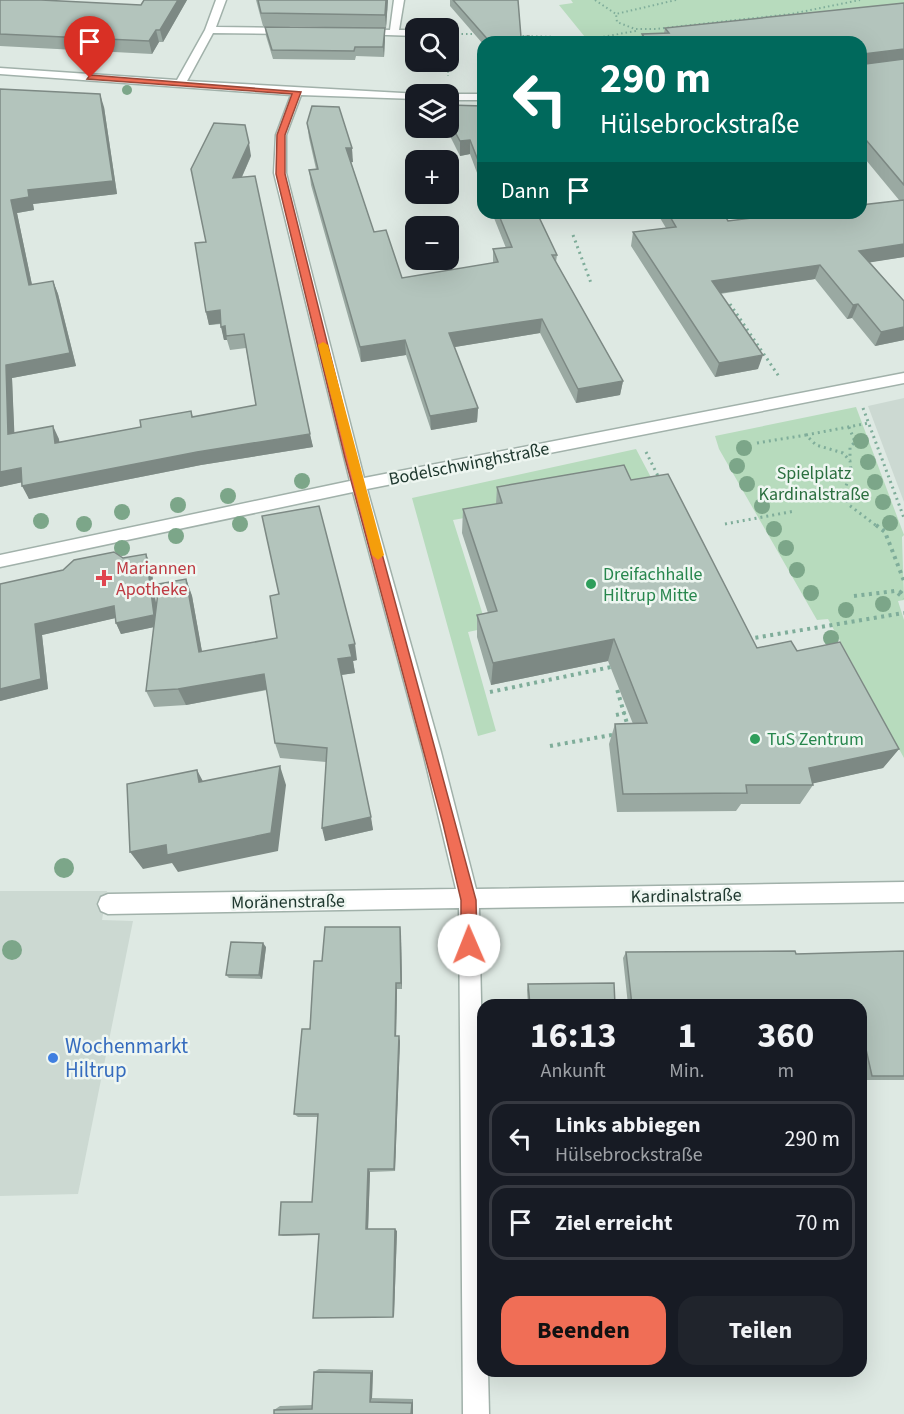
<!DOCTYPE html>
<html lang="de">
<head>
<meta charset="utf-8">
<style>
	:root { --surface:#171b24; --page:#20242c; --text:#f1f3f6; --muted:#9ea1a6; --line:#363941; --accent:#f06e56 }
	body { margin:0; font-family:"Source Sans 3",sans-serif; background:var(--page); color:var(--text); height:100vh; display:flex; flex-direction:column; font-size:22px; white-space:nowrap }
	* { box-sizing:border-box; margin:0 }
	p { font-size:20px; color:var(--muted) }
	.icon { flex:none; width:33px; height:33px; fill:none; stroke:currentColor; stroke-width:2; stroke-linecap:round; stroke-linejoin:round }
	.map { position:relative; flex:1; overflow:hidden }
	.details { position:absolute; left:477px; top:999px; width:390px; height:378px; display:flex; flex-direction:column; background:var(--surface); border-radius:18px; box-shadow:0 6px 24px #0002 }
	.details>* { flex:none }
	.guide { position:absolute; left:477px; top:36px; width:390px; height:183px; border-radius:18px; box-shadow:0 6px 24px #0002; background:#00695c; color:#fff; overflow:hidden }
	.buttons { position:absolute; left:405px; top:18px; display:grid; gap:12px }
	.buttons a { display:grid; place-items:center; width:54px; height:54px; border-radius:12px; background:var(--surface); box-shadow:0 6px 24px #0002; font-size:30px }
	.pin { position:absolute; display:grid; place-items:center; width:51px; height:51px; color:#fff; margin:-62px -26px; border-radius:50% 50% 50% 0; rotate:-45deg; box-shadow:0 0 6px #0007 }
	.pin .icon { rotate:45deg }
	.me { position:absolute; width:66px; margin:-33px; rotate:359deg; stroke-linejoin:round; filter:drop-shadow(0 0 4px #0008) }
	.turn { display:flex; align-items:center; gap:21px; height:126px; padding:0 24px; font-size:27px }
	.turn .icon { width:78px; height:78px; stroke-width:2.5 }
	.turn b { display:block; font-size:42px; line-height:51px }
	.then { display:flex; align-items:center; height:57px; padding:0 24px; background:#0003; gap:12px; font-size:22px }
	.eta { display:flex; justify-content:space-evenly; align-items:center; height:102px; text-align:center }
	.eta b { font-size:36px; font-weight:700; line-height:42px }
	.action { display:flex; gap:12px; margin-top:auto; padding:12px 24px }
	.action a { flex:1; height:69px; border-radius:18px; background:var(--accent); color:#111; font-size:24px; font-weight:700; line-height:69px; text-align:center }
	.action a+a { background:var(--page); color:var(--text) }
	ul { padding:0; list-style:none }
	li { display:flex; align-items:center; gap:18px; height:75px; margin:0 12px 9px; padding:0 12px; border:3px solid var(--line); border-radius:18px }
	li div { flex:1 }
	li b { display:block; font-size:22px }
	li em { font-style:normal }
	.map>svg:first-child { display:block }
	.built { fill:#ccd9d2 }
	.green { fill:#b7dbbd }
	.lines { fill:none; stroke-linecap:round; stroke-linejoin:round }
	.minor-casing { stroke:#a1b1aa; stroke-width:3 }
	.path-far2 { stroke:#7fad9a; stroke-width:2; stroke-dasharray:1.5 3; stroke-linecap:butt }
	.path-far1 { stroke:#7fad9a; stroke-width:3; stroke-dasharray:2 4; stroke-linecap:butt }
	.path { stroke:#7fad9a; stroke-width:4; stroke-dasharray:3 4.5; stroke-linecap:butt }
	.minor { fill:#fff; fill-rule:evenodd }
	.tree { fill:#7ca689 }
	.wall { fill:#9aa9a2 }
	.shaded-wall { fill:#7d8984 }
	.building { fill:#b3c4bc; stroke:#7d8984; stroke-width:1.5 }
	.route { fill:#f06e56; stroke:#9c4838; stroke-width:1.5 }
	.slow { fill:#f59e0b }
	.health-dot { fill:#e0444e; stroke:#eef6f1; stroke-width:2 }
	.leisure-dot { fill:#2e9e5b; stroke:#eef6f1; stroke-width:2 }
	.shop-dot { fill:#3f7fe0; stroke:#eef6f1; stroke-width:2 }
	.labels { text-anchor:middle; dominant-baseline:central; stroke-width:5; stroke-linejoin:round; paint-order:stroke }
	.street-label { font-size:18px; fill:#203930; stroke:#eef6f1 }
	.park-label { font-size:18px; fill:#2b6f3f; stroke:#eef6f1 }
	.health-label { font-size:18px; fill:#be3a42; stroke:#eef6f1; text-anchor:start }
	.leisure-label { font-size:18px; fill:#27864d; stroke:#eef6f1; text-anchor:start }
	.near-shop-label { font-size:21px; fill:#366cbe; stroke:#eef6f1; text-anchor:start }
</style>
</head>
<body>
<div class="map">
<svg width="904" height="1414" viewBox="0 0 904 1414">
	<rect width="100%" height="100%" fill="#dee9e3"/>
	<!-- built -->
	<g class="built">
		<polygon points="904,398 904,502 868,406"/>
		<polygon points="0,891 107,891 102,920 133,921 78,1194 0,1196"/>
	</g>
	<!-- green -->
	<g class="green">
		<polygon points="571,0 904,0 904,10 589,42 559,5 573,3"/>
		<polygon points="856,407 904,535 902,537 904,600 898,601 904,620 904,758 828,619 817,620 719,449 715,436"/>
		<polygon points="636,449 655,485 453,520 487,628 468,632 496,731 478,736 412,498"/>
	</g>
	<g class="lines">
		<!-- minor casing -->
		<g class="minor-casing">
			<g id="minor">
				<polygon points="216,0 226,0 216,27 289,28 294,31 289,34 213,33 187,81 420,94 416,94 416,99 301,95 286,135 286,173 364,478 904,373 904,383 367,489 441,752 476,889 904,882 904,902 479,908 483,1093 483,1371 488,1371 489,1414 463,1414 459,908 108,914 101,911 98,904 101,897 108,894 456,889 423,752 353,492 0,567 0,555 350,481 274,173 276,135 291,95 0,74 0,68 177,80 205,30"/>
				<polygon points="394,0 404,0 399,30 416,30 416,36 359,34 359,30 362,29 390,30"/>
				<polygon points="445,94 483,94 483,100 448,100 448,94"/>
			</g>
		</g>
		<!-- path-far2 -->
		<g class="path-far2">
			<polyline points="595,0 616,14"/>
			<polyline points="676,0 616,14 617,22 635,29 656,29 791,14 860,0"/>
			<polyline points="448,34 478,34"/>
			<polyline points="518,36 596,38 636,31"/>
			<polyline points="448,62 448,76"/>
		</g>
		<!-- path-far1 -->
		<g class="path-far1">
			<polyline points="573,235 591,283"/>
			<polyline points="730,304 780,378"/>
			<polyline points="863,408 904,518"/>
			<polyline points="849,427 855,442 850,447 850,460"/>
			<polyline points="806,435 869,423"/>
			<polyline points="757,443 806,435 816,445 843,453 850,461 851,471 844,492 849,505 878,527"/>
			<polyline points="646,452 659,478"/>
			<polyline points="725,524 795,511"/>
		</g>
		<!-- path -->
		<g class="path">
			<polyline points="876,525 885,532 904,581"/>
			<polyline points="900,593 904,588"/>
			<polyline points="854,596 895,591 904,598"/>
			<polyline points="748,639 904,613"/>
			<polyline points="622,685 617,689 628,727"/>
			<polyline points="490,692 616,666"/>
			<polyline points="616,715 625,713"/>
			<polyline points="550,746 617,734"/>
		</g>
		<!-- minor -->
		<use href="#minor" class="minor"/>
	</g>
	<!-- trees -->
	<g class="tree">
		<circle cx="127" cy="90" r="5"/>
		<circle cx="861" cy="441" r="8"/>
		<circle cx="744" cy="448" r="8"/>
		<circle cx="868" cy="462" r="8"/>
		<circle cx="737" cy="466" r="8"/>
		<circle cx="302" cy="481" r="8"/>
		<circle cx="875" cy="482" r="8"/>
		<circle cx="747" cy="484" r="8"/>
		<circle cx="228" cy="496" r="8"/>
		<circle cx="883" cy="502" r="8"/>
		<circle cx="178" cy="505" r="8"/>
		<circle cx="762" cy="506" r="8"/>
		<circle cx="122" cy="512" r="8"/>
		<circle cx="41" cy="521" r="8"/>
		<circle cx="890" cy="523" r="8"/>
		<circle cx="84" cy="524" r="8"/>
		<circle cx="240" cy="524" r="8"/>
		<circle cx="774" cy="529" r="8"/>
		<circle cx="176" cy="536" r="8"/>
		<circle cx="122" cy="548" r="8"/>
		<circle cx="786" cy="548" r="8"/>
		<circle cx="797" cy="570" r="8"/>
		<circle cx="811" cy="593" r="8"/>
		<circle cx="883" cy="604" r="8"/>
		<circle cx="846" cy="610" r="8"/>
		<circle cx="831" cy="638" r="8"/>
		<circle cx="64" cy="868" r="10"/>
		<circle cx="12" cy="950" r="10"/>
	</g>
	<!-- wall -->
	<g class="wall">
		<polygon points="0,0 141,5 144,0 187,0 163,42 159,42 152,54 0,46"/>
		<polygon points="256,0 388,0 386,28 263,26"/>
		<polygon points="450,0 518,0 521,37 529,42 483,42 483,44 450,6"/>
		<polygon points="904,3 904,257 870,262 904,301 904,340 875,346 852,318 847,319 815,279 720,294 758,369 715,377 631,246 633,232 666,228 657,213 709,213 712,218 728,221 779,215 778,213 861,213 899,200 861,154 861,42 641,42 642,34 664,33 665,28"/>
		<polygon points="265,27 385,28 385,38 384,57 356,56 355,60 273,59 266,36"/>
		<polygon points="0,89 104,107 117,194 33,204 34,210 17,213 32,285 53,281 58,294 76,366 12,378 14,433 59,439 59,442 141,427 191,411 193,417 256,405 246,348 230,350 227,340 224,340 221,324 209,325 206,312 206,242 251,156 242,177 313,447 201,465 29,499 22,482 0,487"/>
		<polygon points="448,105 483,106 483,189 470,154 460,156 446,128 448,128"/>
		<polygon points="307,123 353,162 351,162 374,232 402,278 493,263 493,249 506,248 492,213 537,213 557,255 556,262 623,381 620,395 576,403 540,333 454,347 478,408 477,422 431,430 406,355 361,362 311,185 309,170 316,169 309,138"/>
		<polygon points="631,480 757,648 797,651 899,749 883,768 813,783 813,785 800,804 741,804 736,811 617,812 609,744 615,724 633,724 608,661 491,685 477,637 477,615 488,613 462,533 463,509 496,504 497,487"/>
		<polygon points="123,558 151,565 156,607 186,579 192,596 202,652 357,660 353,661 355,673 341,675 373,830 325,841 326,762 280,758 275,743 267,690 186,705 154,707 146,691 154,627 121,634 116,623 115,618 42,635 48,689 0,701 0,584"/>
		<polygon points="401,934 402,989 397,989 396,1036 400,1041 395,1171 370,1172 368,1229 397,1231 394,1316 393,1317 319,1235 283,1236 279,1235 312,1202 318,1117 298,1117 294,1114 322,961"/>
		<polygon points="266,947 262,979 229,978 226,975"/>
		<polygon points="904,951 904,1080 864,1080 861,1067 861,1005 628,1005 623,958 626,952 796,954"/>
		<polygon points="528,984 615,1005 528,1005 527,990"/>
		<polygon points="319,1369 373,1370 372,1398 413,1399 413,1414 274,1414 274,1410 280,1406 312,1405 314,1372"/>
	</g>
	<!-- shaded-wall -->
	<g class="shaded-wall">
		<polygon points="178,0 187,0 163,42 160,30"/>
		<polygon points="386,0 388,0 386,28 385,15"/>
		<polygon points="385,28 385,38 384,57 383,47"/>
		<polygon points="156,30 159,42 152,54 149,41"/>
		<polygon points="904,49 904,62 861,67 864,54"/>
		<polygon points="100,94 104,107 117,194 33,204 34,210 17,213 35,299 29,285 11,200 28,190"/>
		<polygon points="470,140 470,154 460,156 460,141"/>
		<polygon points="249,143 251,156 235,192 233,178"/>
		<polygon points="346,148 352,148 353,162 348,163"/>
		<polygon points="904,244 904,257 854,265 859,251"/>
		<polygon points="820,265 815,279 708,295 712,281"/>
		<polygon points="53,281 58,294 76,366 12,378 15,447 8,434 6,365"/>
		<polygon points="858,304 852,318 847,319 853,305"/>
		<polygon points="220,310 223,323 209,325 206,312"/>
		<polygon points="542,319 540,333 449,348 449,333"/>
		<polygon points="225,326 227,340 224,340 221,327"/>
		<polygon points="904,327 904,340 875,346 881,332"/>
		<polygon points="405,340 406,355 361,362 360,347"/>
		<polygon points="763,355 758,369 715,377 719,363"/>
		<polygon points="623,381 620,395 576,403 578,389"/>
		<polygon points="478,408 477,422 431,430 430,416"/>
		<polygon points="53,426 59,439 61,456 55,443"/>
		<polygon points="310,434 313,447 201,465 29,499 22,486 197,452"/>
		<polygon points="21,468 28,481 0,487 0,472"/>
		<polygon points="146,554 151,565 159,626 121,634 116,623"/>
		<polygon points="186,579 192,596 205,668 199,652"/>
		<polygon points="114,606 120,617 42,635 48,689 0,701 0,689 35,624"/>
		<polygon points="614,639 608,661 491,685 493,663"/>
		<polygon points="355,644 357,660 353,661 355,673 341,675 338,659 349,645"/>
		<polygon points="264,674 269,689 186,705 178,689"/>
		<polygon points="899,749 883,768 806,785 809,768"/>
		<polygon points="280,766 286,785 278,851 178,872 172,863 143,869 130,852"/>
		<polygon points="197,770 207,789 199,782"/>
		<polygon points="371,817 373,830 325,841 322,828"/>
		<polygon points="400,927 401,934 402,989 401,983"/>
		<polygon points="263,943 266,947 262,979 259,975"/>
		<polygon points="396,983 397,989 396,1041 395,1036"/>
		<polygon points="399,1036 400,1041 395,1171 394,1169"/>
		<polygon points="368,1169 370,1172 368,1231 366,1229"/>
		<polygon points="395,1229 397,1231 394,1316 393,1317"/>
		<polygon points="373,1370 372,1398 370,1402 371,1373"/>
		<polygon points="413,1399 413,1414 411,1414 412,1403"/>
	</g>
	<!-- building -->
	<g class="building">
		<polygon points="0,0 41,0 141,5 144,0 178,0 160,30 156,30 149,41 0,34"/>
		<polygon points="258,0 386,0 385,15 261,13"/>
		<polygon points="453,0 518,0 521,37 529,36 529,42 490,42"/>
		<polygon points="904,3 904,49 864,54 866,64 904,59 904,185 861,134 861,42 647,42 642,34 669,33 665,28"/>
		<polygon points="265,27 385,28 383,47 355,47 354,51 272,50"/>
		<polygon points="0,89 100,94 113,181 28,190 29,197 11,200 29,285 53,281 70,353 6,365 8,434 53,426 55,443 141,427 140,420 191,411 192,417 256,405 244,334 226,336 225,326 221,327 220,310 206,312 195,243 206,242 191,169 214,123 245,125 249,143 233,178 255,176 310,434 197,452 22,486 21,468 0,472"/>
		<polygon points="448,105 483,106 483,173 470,140 460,141 448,119"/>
		<polygon points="312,106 339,107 352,148 346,148 374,232 386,230 402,278 498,262 493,249 512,247 498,213 537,213 557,255 552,255 623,381 578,389 542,319 449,333 478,408 430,416 405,340 360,347 309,170 318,169 307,123"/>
		<polygon points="904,200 904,244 859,251 904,301 904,327 881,332 858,304 853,305 820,265 712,281 763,355 719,363 633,232 676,227 668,213 709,213 712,218 725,216 728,221 792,213 861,213 861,205"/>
		<polygon points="624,465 631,480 668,474 757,648 791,641 797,651 840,642 899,749 809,768 813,785 746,785 747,793 623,794 615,724 647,723 614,639 493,663 477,615 497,611 463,509 502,503 497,487"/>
		<polygon points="319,506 355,644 349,645 352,657 338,659 371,817 322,828 327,748 275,743 264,674 178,689 146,691 159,584 186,579 199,652 277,638 270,596 279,594 262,516"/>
		<polygon points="114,552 123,558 146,554 154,615 116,623 114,606 35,624 41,679 0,689 0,584 63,570 74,560"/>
		<polygon points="280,766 271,833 167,855 166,845 130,852 127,784 197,770 199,782"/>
		<polygon points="325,927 400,927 401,983 396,983 395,1036 399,1036 394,1169 368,1169 366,1229 395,1229 393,1317 313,1318 319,1234 279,1235 281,1202 312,1202 318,1114 294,1114 302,1029 310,1029 314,961 322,961"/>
		<polygon points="231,942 263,943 259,975 226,975"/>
		<polygon points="795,951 796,954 904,951 904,1076 872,1076 861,1027 861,1005 632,1005 626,952"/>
		<polygon points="614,983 615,1005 530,1005 528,984"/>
		<rect x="570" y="1371" width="56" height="2"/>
		<polygon points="314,1372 371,1373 370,1402 412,1403 411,1414 274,1414 274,1410 312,1409"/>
	</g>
	<!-- route -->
	<polygon class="route" points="90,75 301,92 285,135 285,174 356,458 476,900 477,945 475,950 469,952 463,950 461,945 461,900 443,824 345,458 276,174 277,135 292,94 87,79"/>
	<!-- slow -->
	<polygon class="slow" points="323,342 328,345 384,555 378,560 372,555 318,345"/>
	<!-- markers -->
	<path class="health-dot" d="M101 569h6v6h6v6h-6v6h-6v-6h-6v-6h6z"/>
	<g class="leisure-dot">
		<circle cx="591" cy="584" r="6"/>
		<circle cx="755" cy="739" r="6"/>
	</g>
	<circle class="shop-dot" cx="53" cy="1058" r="6"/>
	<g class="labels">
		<!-- street labels -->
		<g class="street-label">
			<text transform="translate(469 464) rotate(-11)">Bodelschwinghstraße</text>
			<text transform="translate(686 896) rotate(-1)">Kardinalstraße</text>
			<text transform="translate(288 902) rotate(-1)">Moränenstraße</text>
		</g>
		<!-- park labels -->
		<g class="park-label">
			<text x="814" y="473">Spielplatz<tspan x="814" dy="21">Kardinalstraße</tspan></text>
		</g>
		<!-- health labels -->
		<g class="health-label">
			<text x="116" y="568">Mariannen<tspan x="116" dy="21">Apotheke</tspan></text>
		</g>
		<!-- leisure labels -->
		<g class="leisure-label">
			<text x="603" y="574">Dreifachhalle<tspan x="603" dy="21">Hiltrup Mitte</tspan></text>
			<text x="767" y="739">TuS Zentrum</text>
		</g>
		<!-- near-shop labels -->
		<g class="near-shop-label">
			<text x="65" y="1046">Wochenmarkt<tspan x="65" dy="24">Hiltrup</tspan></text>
		</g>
	</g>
</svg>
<div class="buttons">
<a><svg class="icon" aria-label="search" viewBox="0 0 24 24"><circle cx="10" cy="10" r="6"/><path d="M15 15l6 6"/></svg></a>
<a><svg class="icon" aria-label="layers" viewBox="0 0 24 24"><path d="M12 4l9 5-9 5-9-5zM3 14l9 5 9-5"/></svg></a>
<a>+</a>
<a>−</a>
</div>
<div class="pin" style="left:90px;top:78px;background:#d93025"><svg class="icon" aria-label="arrive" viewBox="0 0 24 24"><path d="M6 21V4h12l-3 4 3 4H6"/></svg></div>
<svg class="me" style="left:469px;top:945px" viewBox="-20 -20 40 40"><circle r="19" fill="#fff"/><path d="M0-13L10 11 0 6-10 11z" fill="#f06e56"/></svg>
<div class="guide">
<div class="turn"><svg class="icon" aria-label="left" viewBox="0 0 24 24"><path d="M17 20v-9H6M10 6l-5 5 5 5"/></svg><div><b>290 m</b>Hülsebrockstraße</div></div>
<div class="then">Dann<svg class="icon" aria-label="arrive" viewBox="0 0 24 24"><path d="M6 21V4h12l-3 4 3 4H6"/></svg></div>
</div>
<section class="details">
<div class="eta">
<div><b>16:13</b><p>Ankunft</p></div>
<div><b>1</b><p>Min.</p></div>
<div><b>360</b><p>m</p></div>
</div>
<ul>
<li><svg class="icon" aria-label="left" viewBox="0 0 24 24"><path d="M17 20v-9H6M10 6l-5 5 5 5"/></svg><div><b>Links abbiegen</b><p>Hülsebrockstraße</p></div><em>290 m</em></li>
<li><svg class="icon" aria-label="arrive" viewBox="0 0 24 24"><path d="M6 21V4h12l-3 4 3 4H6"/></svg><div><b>Ziel erreicht</b></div><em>70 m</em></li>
</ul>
<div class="action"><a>Beenden</a><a>Teilen</a></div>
</section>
</div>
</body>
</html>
